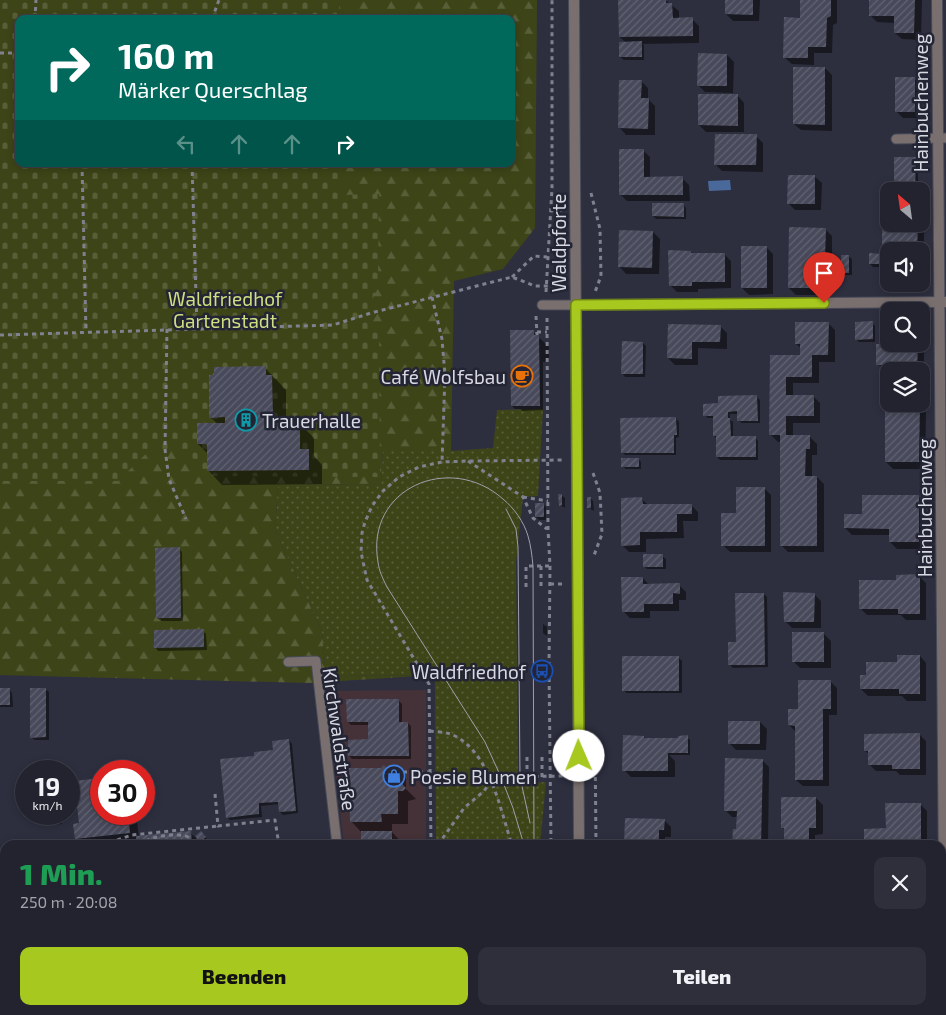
<!DOCTYPE html>
<html lang="de">
<head>
<meta charset="utf-8">
<style>
	:root { --surface:#22232f; --page:#2e2f3b; --text:#f1f3f6; --muted:#a2a4aa; --line:#3f404b; --accent:#a7c81f }
	body { margin:0; font-family:"Exo 2",sans-serif; background:var(--page); color:var(--text); height:100vh; display:flex; flex-direction:column; font-size:19px; white-space:nowrap }
	* { box-sizing:border-box; margin:0 }
	p { font-size:16px; color:var(--muted) }
	.icon { flex:none; width:28px; height:28px; fill:none; stroke:currentColor; stroke-width:2; stroke-linecap:round; stroke-linejoin:round }
	.map { position:relative; flex:1; overflow:hidden }
	.panel { position:absolute; left:0px; top:840px; width:946px; height:175px; display:flex; flex-direction:column; background:var(--surface); border-radius:15px 15px 0 0; box-shadow:0 2px 8px #0003,0 0 0 1px var(--line) }
	.panel>* { flex:none }
	.hud { position:absolute; left:15px; top:15px; width:500px; height:152px; border-radius:10px; box-shadow:0 2px 8px #0003,0 0 0 1px var(--line); background:#00695c; color:#fff; overflow:hidden }
	.needle { width:32px; rotate:331deg }
	.buttons { position:absolute; left:880px; top:182px; display:grid; gap:10px }
	.buttons a { display:grid; place-items:center; width:50px; height:50px; border-radius:10px; background:var(--surface); box-shadow:0 2px 8px #0003,0 0 0 1px var(--line); font-size:25px }
	.speed { position:absolute; left:15px; top:760px; display:flex; gap:10px; font-size:25px; font-weight:700; text-align:center }
	.speed>* { display:grid; place-content:center; width:65px; height:65px; border-radius:50%; background:var(--surface); box-shadow:0 2px 8px #0003,0 0 0 1px var(--line); line-height:1 }
	.speed small { font-size:12px; font-weight:400 }
	.speed .limit { border:8px solid #d22; background:#fff; color:#111 }
	.pin { position:absolute; display:grid; place-items:center; width:42px; height:42px; color:#fff; margin:-51px -21px; border-radius:50% 50% 50% 0; rotate:-45deg; box-shadow:0 0 5px #0007 }
	.pin .icon { rotate:45deg }
	.me { position:absolute; width:55px; margin:-28px; rotate:359deg; stroke-linejoin:round; filter:drop-shadow(0 0 4px #0008) }
	.turn { display:flex; align-items:center; gap:18px; height:105px; padding:0 20px; font-size:22px }
	.turn .icon { width:65px; height:65px; stroke-width:2.5 }
	.turn b { display:block; font-size:35px; line-height:42px }
	.lanes { display:flex; align-items:center; height:48px; padding:0 20px; background:#0003; justify-content:center; gap:25px; direction:ltr }
	.lanes .off { opacity:.35 }
	.round { display:grid; place-items:center; flex:none; width:52px; height:52px; border-radius:10px; background:var(--page) }
	.summary { display:flex; align-items:center; justify-content:space-between; height:85px; padding:0 20px }
	h1 { font-size:30px; font-weight:800; line-height:38px; color:#1e9e55 }
	.button { display:flex; gap:10px; margin-top:auto; padding:10px 20px }
	.button a { flex:1; height:58px; border-radius:10px; background:var(--accent); color:#111; font-size:20px; font-weight:800; line-height:58px; text-align:center }
	.button a+a { background:var(--page); color:var(--text) }
	.map>svg:first-child { display:block }
	.commercial { fill:#453138 }
	.grass { fill:url(#grass-dots) }
	.forest { fill:url(#forest-firs); fill-rule:evenodd }
	.cemetery { fill:url(#cemetery-stones) }
	.garden { fill:url(#garden-furrows) }
	.water { fill:#4a699b }
	.shadow { fill:#0007 }
	.building { fill:url(#building-hatch) }
	.lines { fill:none; stroke-linecap:round; stroke-linejoin:round }
	.service-casing { stroke:#484a59; stroke-width:11 }
	.minor-casing { stroke:#484a59; stroke-width:12 }
	.path { stroke:#7f818e; stroke-width:3; stroke-dasharray:4 4; stroke-linecap:butt }
	.service { stroke:#796f6e; stroke-width:9 }
	.minor { stroke:#796f6e; stroke-width:10 }
	.tram { stroke:#9e9fab; stroke-width:1 }
	.route-casing { stroke:#6d8214; stroke-width:12 }
	.route { stroke:#a7c81f; stroke-width:9 }
	.labels { text-anchor:middle; dominant-baseline:central; stroke-width:5; stroke-linejoin:round; paint-order:stroke }
	.street-label { font-size:19px; fill:#d7d8e2; stroke:#232534 }
	.park-label { font-size:19px; fill:#cfde82; stroke:#232534 }
	.poi-label { font-size:19px; fill:#d7d8e2; stroke:#232534; text-anchor:end }
</style>
</head>
<body>
<div class="map">
<svg width="946" height="1015" viewBox="0 0 946 1015">
	<defs>
		<pattern id="grass-dots" width="8" height="8" patternUnits="userSpaceOnUse" patternTransform="scale(1.25)"><rect width="8" height="8" fill="#3d4417"/><path d="M2 2h.1M6 6h.1" fill="none" stroke="#585e38" stroke-width="1.8" stroke-linecap="round"/></pattern>
		<pattern id="forest-firs" width="22" height="20" patternUnits="userSpaceOnUse" patternTransform="scale(1.25)"><rect width="22" height="20" fill="#3d4417"/><path d="M5 1l3.5 6h-7zM16 11l3.5 6h-7z" fill="#585e38"/></pattern>
		<pattern id="cemetery-stones" width="16" height="16" patternUnits="userSpaceOnUse" patternTransform="scale(1.25)"><rect width="16" height="16" fill="#3d4417"/><path d="M2 7V4a2 2 0 0 1 4 0v3zM10 15v-3a2 2 0 0 1 4 0v3z" fill="#585e38"/></pattern>
		<pattern id="garden-furrows" width="10" height="10" patternUnits="userSpaceOnUse" patternTransform="scale(1.25)"><rect width="10" height="10" fill="#3d4417"/><path d="M-1 1l2-2M0 10L10 0M9 11l2-2" fill="none" stroke="#585e38"/></pattern>
		<pattern id="building-hatch" width="6" height="6" patternUnits="userSpaceOnUse" patternTransform="scale(1.25)"><rect width="6" height="6" fill="#484a5b"/><path d="M-1 1l2-2M0 6l6-6M5 7l2-2" fill="none" stroke="#626372"/></pattern>
	</defs>
	<rect width="100%" height="100%" fill="#2d2f3f"/>
	<!-- commercial -->
	<polygon class="commercial" points="426,690 426,845 344,845 326,691"/>
	<!-- grass -->
	<polygon class="grass" points="543,409 538,496 523,497 516,561 518,783 546,782 540,845 436,845 435,675 326,676 322,632 275,530 278,485 381,484 383,451 451,451 493,448 497,410"/>
	<!-- forest -->
	<path class="forest" d="M 0,0 L 537,0 L 535,228 L 503,269 L 454,281 L 451,451 L 383,451 L 381,484 L 278,485 L 275,530 L 322,632 L 326,676 L 435,675 L 309,683 L 0,675 ZM 19,19 L 511,19 L 511,164 L 19,164 Z"/>
	<!-- cemetery -->
	<polygon class="cemetery" points="0,0 339,0 339,19 19,19 19,164 341,164 341,195 379,194 378,288 371,302 372,323 379,329 380,477 202,476 189,451 151,449 118,481 0,481"/>
	<!-- garden -->
	<polygon class="garden" points="386,1010 511,1010 514,1015 387,1015"/>
	<!-- water -->
	<polygon class="water" points="730,180 731,190 709,191 708,181"/>
	<!-- shadow -->
	<g class="shadow">
		<polygon points="665,0 679,11 679,19 692,19 699,26 699,43 642,44 644,45 644,60 624,60 620,57 626,43 620,37"/>
		<polygon points="727,0 760,0 759,21 733,21 726,14"/>
		<polygon points="801,0 837,0 837,23 833,25 832,53 814,53 814,65 792,64 785,58 802,19"/>
		<polygon points="871,0 922,0 921,40 902,39 895,33 895,23 877,22 870,15"/>
		<polygon points="727,55 734,62 733,93 705,92 698,85"/>
		<polygon points="825,68 832,75 832,131 801,130 794,124"/>
		<polygon points="914,78 921,85 922,118 903,118 896,111"/>
		<polygon points="641,81 648,88 648,99 655,106 655,135 626,135 620,128"/>
		<polygon points="738,96 744,103 744,132 706,132 699,125"/>
		<polygon points="756,136 763,143 763,172 722,171 715,164"/>
		<polygon points="643,150 650,157 650,178 682,178 689,185 690,201 627,201 620,194"/>
		<polygon points="896,158 915,158 918,162 918,191 895,191"/>
		<polygon points="815,177 822,183 821,210 795,210 788,203"/>
		<polygon points="683,204 686,208 686,219 656,219 653,216"/>
		<polygon points="889,224 917,224 924,231 924,260 921,260 921,251 889,251 889,267 873,267 870,264 883,255"/>
		<polygon points="825,229 832,236 832,265 819,265 819,295 796,295 789,288"/>
		<polygon points="653,232 660,239 659,274 626,274 620,267"/>
		<polygon points="766,247 773,254 773,294 749,295 742,288"/>
		<polygon points="691,252 694,254 724,254 731,261 731,288 698,289 698,292 677,292 670,285"/>
		<polygon points="848,256 852,259 852,275 845,275 842,272"/>
		<polygon points="828,323 835,330 835,362 819,362 819,383 793,383 793,396 813,396 820,403 820,423 793,423 793,437 810,437 817,444 817,455 812,455 812,477 817,477 824,484 824,552 788,552 781,545 781,442 778,442 771,435 771,357 801,357 801,348 796,344"/>
		<polygon points="872,323 875,326 875,342 859,342 856,339"/>
		<polygon points="669,325 720,326 727,333 727,349 698,348 698,365 675,365 668,358"/>
		<polygon points="533,332 549,347 549,362 543,362 543,410 522,411 521,409 515,409 512,406"/>
		<polygon points="921,342 924,344 924,378 921,378 921,371 884,371 878,364 897,344 921,344"/>
		<polygon points="643,343 646,346 645,377 625,377 622,373"/>
		<polygon points="265,368 286,390 286,424 300,424 314,438 314,456 322,465 322,484 222,485 208,470 208,454 198,444 218,424 210,417"/>
		<polygon points="757,397 760,400 760,423 742,423 738,420 738,414 730,414 730,420 733,422 733,438 755,437 758,441 758,460 720,460 717,457 717,439 714,436 714,418 708,418 705,415 719,405"/>
		<polygon points="919,405 926,412 925,469 893,469 886,462"/>
		<polygon points="676,418 679,422 679,437 676,438 676,455 625,455 622,452"/>
		<polygon points="638,459 641,462 641,469 626,469 622,466"/>
		<polygon points="764,488 771,495 771,552 730,552 723,545 737,515"/>
		<polygon points="561,495 565,498 565,508 560,505"/>
		<polygon points="919,497 926,504 926,549 897,549 890,542 890,535 852,535 845,528 863,515"/>
		<polygon points="590,498 593,501 594,511 589,508"/>
		<polygon points="642,499 648,505 691,505 698,512 698,521 683,521 684,538 646,539 646,552 629,552 622,545"/>
		<polygon points="543,504 546,507 546,520 539,520 536,517"/>
		<polygon points="179,549 182,552 183,621 161,621 157,618"/>
		<polygon points="662,556 666,559 666,569 647,569 644,566"/>
		<polygon points="919,576 926,583 926,620 906,620 901,615 867,615 860,608 898,582"/>
		<polygon points="643,578 649,585 679,585 686,592 686,600 679,600 679,611 650,611 650,618 630,618 623,611"/>
		<polygon points="764,594 767,597 768,667 733,668 730,665 737,643"/>
		<polygon points="814,594 821,601 821,628 792,628 785,621"/>
		<polygon points="543,624 547,627 547,636 543,633"/>
		<polygon points="203,631 206,634 207,650 158,651 155,647"/>
		<polygon points="824,634 831,641 831,668 800,668 793,661"/>
		<polygon points="920,656 926,663 926,701 907,701 902,696 868,696 861,689 867,676"/>
		<polygon points="679,658 682,661 682,693 627,693 623,690"/>
		<polygon points="830,681 837,688 837,715 829,715 829,786 803,786 796,780 796,732 789,725 799,710"/>
		<polygon points="9,689 12,693 13,707 0,707 0,690"/>
		<polygon points="45,689 49,692 49,740 35,740 31,737"/>
		<polygon points="398,700 402,704 402,723 408,723 411,726 411,759 352,759 349,756 369,741 369,725 351,725 348,722"/>
		<polygon points="760,722 767,729 766,750 736,750 729,743"/>
		<polygon points="919,734 926,741 926,775 900,775 896,771 876,771 869,764 869,754 865,751"/>
		<polygon points="644,737 646,739 679,739 687,737 690,740 690,755 669,755 675,761 675,777 631,777 624,770"/>
		<polygon points="289,740 292,744 298,813 283,815 280,812 279,804 261,806 262,817 230,820 227,817 256,757 275,751"/>
		<polygon points="762,760 769,767 768,845 733,845 737,830 738,817 732,817 725,810"/>
		<polygon points="122,769 124,771 110,771"/>
		<polygon points="386,769 403,769 406,772 406,789 416,799 408,801 408,824 392,824 392,832 402,843 402,845 362,845 361,832 351,821"/>
		<polygon points="101,779 101,814 136,814 139,837 190,833 195,837 201,832 212,845 204,845 201,841 201,845 82,845 76,839 80,824 75,782"/>
		<polygon points="816,798 823,805 823,834 815,835 815,845 785,845 785,830 783,828"/>
		<polygon points="920,804 927,811 927,845 865,845"/>
		<polygon points="45,814 61,814 62,824 48,825 45,822"/>
		<polygon points="664,820 671,827 671,837 665,837 665,845 625,845"/>
		<rect x="729" y="1010" width="40" height="5"/>
		<polygon points="782,1010 825,1010 825,1015 786,1015"/>
		<polygon points="855,1010 884,1010 884,1015 854,1015"/>
	</g>
	<!-- building -->
	<g class="building">
		<polygon points="618,0 666,0 666,3 672,3 673,18 693,17 693,36 619,37"/>
		<polygon points="725,0 753,0 753,15 725,14"/>
		<polygon points="800,0 831,0 831,16 827,18 826,47 808,47 808,58 783,58 784,17 800,18"/>
		<polygon points="869,0 915,0 914,33 894,33 894,16 869,16"/>
		<polygon points="642,41 642,57 619,57 619,42"/>
		<polygon points="698,53 727,54 727,86 697,86"/>
		<polygon points="793,67 825,67 825,125 793,124"/>
		<rect x="895" y="77" width="20" height="35"/>
		<polygon points="619,80 642,80 641,98 649,98 648,129 618,128"/>
		<polygon points="698,94 738,94 738,126 698,125"/>
		<polygon points="715,134 757,134 756,165 714,165"/>
		<polygon points="619,149 644,149 644,177 683,176 683,195 619,195"/>
		<polygon points="894,157 916,157 915,191 894,191"/>
		<polygon points="788,175 815,175 815,204 787,204"/>
		<polygon points="652,203 684,203 684,217 652,216"/>
		<polygon points="882,222 889,222 889,224 918,224 917,251 889,251 889,264 869,264 869,253 882,254"/>
		<polygon points="789,227 826,228 825,259 813,259 812,288 788,288"/>
		<polygon points="619,230 653,231 652,268 618,267"/>
		<rect x="741" y="246" width="26" height="42"/>
		<polygon points="668,250 691,251 691,253 725,253 725,282 692,282 692,286 669,286"/>
		<rect x="841" y="255" width="8" height="18"/>
		<polygon points="873,321 873,339 855,340 855,322"/>
		<polygon points="795,322 829,322 828,355 812,355 812,377 786,377 786,395 814,395 814,416 786,416 786,435 810,435 810,449 806,449 805,476 817,476 817,546 780,546 780,435 769,435 770,355 800,355 800,344 795,344"/>
		<polygon points="668,324 721,325 720,342 692,342 692,359 667,358"/>
		<polygon points="510,330 534,330 534,335 539,335 540,406 511,406"/>
		<polygon points="622,341 643,342 643,374 621,374"/>
		<polygon points="876,344 918,344 917,371 897,371 897,365 876,365"/>
		<polygon points="266,366 266,375 272,375 273,417 266,417 266,423 300,423 300,449 309,449 309,470 207,471 207,444 197,444 197,423 225,423 225,417 209,418 209,375 214,375 214,367"/>
		<polygon points="757,395 758,421 737,421 737,411 728,412 728,418 730,418 731,436 756,436 756,457 716,457 716,436 713,436 713,416 703,416 703,404 718,403 718,396"/>
		<polygon points="885,404 920,404 919,462 885,462"/>
		<polygon points="676,417 677,435 674,435 674,453 621,453 620,418"/>
		<rect x="621" y="458" width="18" height="9"/>
		<polygon points="736,487 765,487 765,546 721,546 721,513 736,513"/>
		<polygon points="558,494 562,494 562,505 559,506"/>
		<polygon points="862,495 919,495 919,542 889,542 889,529 844,528 844,514 862,514"/>
		<rect x="587" y="497" width="4" height="11"/>
		<polygon points="642,497 643,504 692,504 692,514 677,514 677,532 640,532 640,545 621,546 621,498"/>
		<rect x="535" y="503" width="9" height="14"/>
		<polygon points="180,547 181,618 156,618 155,548"/>
		<rect x="643" y="554" width="20" height="13"/>
		<polygon points="920,574 920,614 898,614 898,609 859,609 859,580 896,580 896,575"/>
		<polygon points="621,577 643,577 643,584 680,583 680,594 673,593 673,604 644,604 644,612 622,612"/>
		<polygon points="783,592 815,593 814,622 784,622"/>
		<polygon points="735,593 764,593 765,665 728,665 728,642 736,642"/>
		<polygon points="204,629 204,647 154,648 154,630"/>
		<rect x="792" y="632" width="32" height="30"/>
		<polygon points="897,655 920,655 920,694 899,694 899,689 860,689 860,675 866,675 866,662 897,662"/>
		<rect x="622" y="656" width="57" height="35"/>
		<polygon points="798,680 831,680 831,709 823,709 823,780 795,780 795,726 788,725 788,709 798,709"/>
		<rect x="0" y="688" width="10" height="17"/>
		<polygon points="30,688 46,688 46,737 30,738"/>
		<polygon points="346,699 399,699 399,722 408,722 409,756 348,756 348,740 368,739 368,722 347,722"/>
		<rect x="728" y="721" width="32" height="23"/>
		<polygon points="920,733 920,769 892,769 892,765 868,765 868,751 864,751 864,734"/>
		<polygon points="623,735 644,736 644,738 678,738 678,736 688,735 688,753 668,753 668,771 622,771"/>
		<polygon points="289,739 296,811 279,812 278,802 259,803 259,814 226,818 220,759 254,756 254,752 273,750 272,741"/>
		<polygon points="725,758 763,759 761,845 732,845 733,829 736,829 737,811 724,811"/>
		<polygon points="384,765 386,768 403,768 403,785 406,788 403,791 398,791 398,814 381,814 382,822 350,822 349,768 381,768"/>
		<polygon points="101,778 101,814 128,814 130,833 75,839 73,824 79,823 74,781"/>
		<polygon points="781,797 816,797 816,828 809,828 809,845 784,845 784,828 781,828"/>
		<polygon points="885,803 921,803 921,845 864,845 864,829 886,828"/>
		<polygon points="43,814 59,814 59,822 44,823"/>
		<polygon points="625,818 665,819 664,830 659,830 659,845 624,845"/>
		<polygon points="191,831 192,845 137,845 136,836"/>
		<polygon points="201,831 206,837 199,842 195,836"/>
		<rect x="361" y="831" width="31" height="14"/>
		<rect x="163" y="1010" width="12" height="5"/>
		<rect x="399" y="1010" width="14" height="5"/>
		<rect x="728" y="1010" width="38" height="5"/>
		<rect x="853" y="1010" width="28" height="5"/>
	</g>
	<g class="lines">
		<!-- service casing -->
		<g class="service-casing">
			<g id="service">
				<polyline points="896,139 946,138"/>
				<polyline points="542,305 576,305"/>
				<polyline points="288,662 316,661 337,845"/>
				<polyline points="357,1010 357,1015"/>
			</g>
		</g>
		<!-- minor casing -->
		<g class="minor-casing">
			<g id="minor">
				<polyline points="574,0 579,845"/>
				<polyline points="937,0 945,1015"/>
				<polyline points="576,305 945,302"/>
				<polyline points="581,1010 582,1015"/>
			</g>
		</g>
		<!-- path -->
		<g class="path">
			<polyline points="35,19 36,0"/>
			<polyline points="212,19 219,0"/>
			<polyline points="0,53 19,53"/>
			<polyline points="82,164 86,332"/>
			<polyline points="192,164 197,328"/>
			<polyline points="591,193 600,229 601,276 595,292"/>
			<polyline points="550,211 562,210"/>
			<polyline points="512,277 534,256 547,257"/>
			<polyline points="546,292 552,188 552,0"/>
			<polyline points="432,297 442,339 445,375 442,462"/>
			<polyline points="536,316 537,335"/>
			<polyline points="547,318 548,529 550,566 549,667 551,845"/>
			<polyline points="167,329 165,449 169,479 186,519"/>
			<polyline points="537,332 547,332"/>
			<polyline points="0,335 333,325 371,313 512,277 535,286 563,286"/>
			<polyline points="468,461 523,497 533,518 547,529"/>
			<polyline points="593,473 600,493 602,534 593,558"/>
			<polyline points="523,497 548,501"/>
			<polyline points="541,566 541,586"/>
			<polyline points="550,584 564,584"/>
			<polyline points="526,587 526,566 550,566"/>
			<path d="M 430,731 C 437,732 447,732 453,735 C 490,752 500,809 512,845"/>
			<polyline points="595,737 596,845"/>
			<polyline points="527,757 527,777"/>
			<polyline points="403,772 430,772"/>
			<polyline points="542,777 542,756"/>
			<polyline points="215,794 218,826 275,820 279,845"/>
			<polyline points="102,845 132,835 218,826"/>
			<path d="M 139,845 C 147,837 180,831 190,838 C 192,840 193,843 195,845"/>
			<polyline points="431,845 429,684 367,580 361,552 362,533 365,522 372,506 383,491 399,477 419,467 442,462 468,461 564,460"/>
			<polyline points="438,845 464,808 484,791 491,781 501,777 566,776"/>
			<polyline points="114,1010 114,1015"/>
			<polyline points="187,1010 187,1015"/>
			<polyline points="300,1010 301,1015"/>
			<polyline points="517,1010 520,1015"/>
			<polyline points="525,1010 526,1015"/>
			<polyline points="553,1010 556,1015"/>
			<polyline points="314,1015 343,1012"/>
		</g>
		<!-- service -->
		<use href="#service" class="service"/>
		<!-- minor -->
		<use href="#minor" class="minor"/>
		<!-- tram -->
		<g class="tram">
			<polyline points="506,509 516,529 518,547 520,777 530,823"/>
			<path d="M 524,845 L 513,808 L 501,777 L 485,742 L 387,587 C 383,579 379,571 378,562 C 365,488 450,452 503,499 C 514,508 524,522 528,536 C 531,546 532,556 533,566 L 534,845"/>
			<polyline points="538,1010 539,1015"/>
		</g>
	</g>
	<g class="lines">
		<!-- route casing -->
		<g class="route-casing">
			<polyline id="route" points="579,756 576,305 824,303"/>
		</g>
		<!-- route -->
		<use href="#route" class="route"/>
	</g>
	<!-- icons -->
	<defs>
		<g id="cafe-ring" transform="scale(1.125)"><circle r="9.5" fill="#232534" stroke="#e8710a" stroke-width="1.5"/><path d="M-5.5-4.5H6V0H3Q3 3.5 0 3.5H-2.5Q-5.5 3.5-5.5 0ZM3-3.2v2h1.7v-2ZM-6 4.5H4V6H-6Z" fill="#e8710a"/></g>
		<g id="building-ring" transform="scale(1.125)"><circle r="9.5" fill="#232534" stroke="#0f9aa8" stroke-width="1.5"/><path d="M-4-6H4V6H1V3H-1V6H-4ZM-2.5-4.3h1.7v1.8h-1.7ZM.8-4.3h1.7v1.8H.8ZM-2.5-1h1.7V.8h-1.7ZM.8-1h1.7V.8H.8Z" fill="#0f9aa8"/></g>
		<g id="bus-ring" transform="scale(1.125)"><circle r="9.5" fill="#232534" stroke="#1a4fb4" stroke-width="1.5"/><path d="M-5-6H5V4H4V6H2V4H-2V6H-4V4H-5ZM-3.5-4V0h7V-4ZM-3.5 1.2v1.5H-2V1.2ZM2 1.2v1.5H3.5V1.2Z" fill="#1a4fb4"/></g>
		<g id="shop-ring" transform="scale(1.125)"><circle r="9.5" fill="#232534" stroke="#3f7fe0" stroke-width="1.5"/><path d="M-5-2.5h2.3a2.7 3.5 0 0 1 5.4 0H5L5.5 6h-11ZM-1.5-2.5h3a1.5 2.3 0 0 0-3 0Z" fill="#3f7fe0"/></g>
	</defs>
	<g fill-rule="evenodd">
		<use href="#cafe-ring" x="522" y="376"/>
		<use href="#building-ring" x="246" y="420"/>
		<use href="#bus-ring" x="542" y="671"/>
		<use href="#shop-ring" x="394" y="776"/>
	</g>
	<g class="labels">
		<!-- street labels -->
		<g class="street-label">
			<text transform="translate(920 103) rotate(-90)">Hainbuchenweg</text>
			<text transform="translate(558 243) rotate(-90)">Waldpforte</text>
			<text transform="translate(924 508) rotate(-90)">Hainbuchenweg</text>
			<text transform="translate(340 739) rotate(82)">Kirchwaldstraße</text>
		</g>
		<!-- park labels -->
		<g class="park-label">
			<text x="225" y="298">Waldfriedhof<tspan x="225" dy="22">Gartenstadt</tspan></text>
		</g>
		<!-- poi labels -->
		<g class="poi-label">
			<text x="506" y="376">Café Wolfsbau</text>
			<text x="262" y="420" text-anchor="start">Trauerhalle</text>
			<text x="526" y="671">Waldfriedhof</text>
			<text x="410" y="776" text-anchor="start">Poesie Blumen</text>
		</g>
	</g>
</svg>
<div class="buttons">
<a><svg class="needle" viewBox="-14 -14 28 28"><path d="M0-13l5 13h-10z" fill="#e53935"/><path d="M0 13l5-13h-10z" fill="#a2a4aa"/></svg></a>
<a><svg class="icon" aria-label="sound" viewBox="0 0 24 24"><path d="M4 9h4l5-4v14l-5-4H4zM17 9q2 3 0 6"/></svg></a>
<a><svg class="icon" aria-label="search" viewBox="0 0 24 24"><circle cx="10" cy="10" r="6"/><path d="M15 15l6 6"/></svg></a>
<a><svg class="icon" aria-label="layers" viewBox="0 0 24 24"><path d="M12 4l9 5-9 5-9-5zM3 14l9 5 9-5"/></svg></a>
</div>
<div class="speed"><div>19<small>km/h</small></div><div class="limit">30</div></div>
<div class="pin" style="left:824px;top:303px;background:#d93025"><svg class="icon" aria-label="arrive" viewBox="0 0 24 24"><path d="M6 21V4h12l-3 4 3 4H6"/></svg></div>
<svg class="me" style="left:579px;top:756px" viewBox="-20 -20 40 40"><circle r="19" fill="#fff"/><path d="M0-13L10 11 0 6-10 11z" fill="#a7c81f"/></svg>
<div class="hud">
<div class="turn"><svg class="icon" aria-label="right" viewBox="0 0 24 24"><path d="M7 20v-9h11M14 6l5 5-5 5"/></svg><div><b>160 m</b>Märker Querschlag</div></div>
<div class="lanes"><svg class="icon off" aria-label="left" viewBox="0 0 24 24"><path d="M17 20v-9H6M10 6l-5 5 5 5"/></svg><svg class="icon off" aria-label="ahead" viewBox="0 0 24 24"><path d="M12 20V5M6 11l6-6 6 6"/></svg><svg class="icon off" aria-label="ahead" viewBox="0 0 24 24"><path d="M12 20V5M6 11l6-6 6 6"/></svg><svg class="icon" aria-label="right" viewBox="0 0 24 24"><path d="M7 20v-9h11M14 6l5 5-5 5"/></svg></div>
</div>
<section class="panel">
<div class="summary"><div><h1>1 Min.</h1><p>250 m · 20:08</p></div><a class="round"><svg class="icon" aria-label="close" viewBox="0 0 24 24"><path d="M6 6l12 12M18 6L6 18"/></svg></a></div>
<div class="button"><a>Beenden</a><a>Teilen</a></div>
</section>
</div>
</body>
</html>
